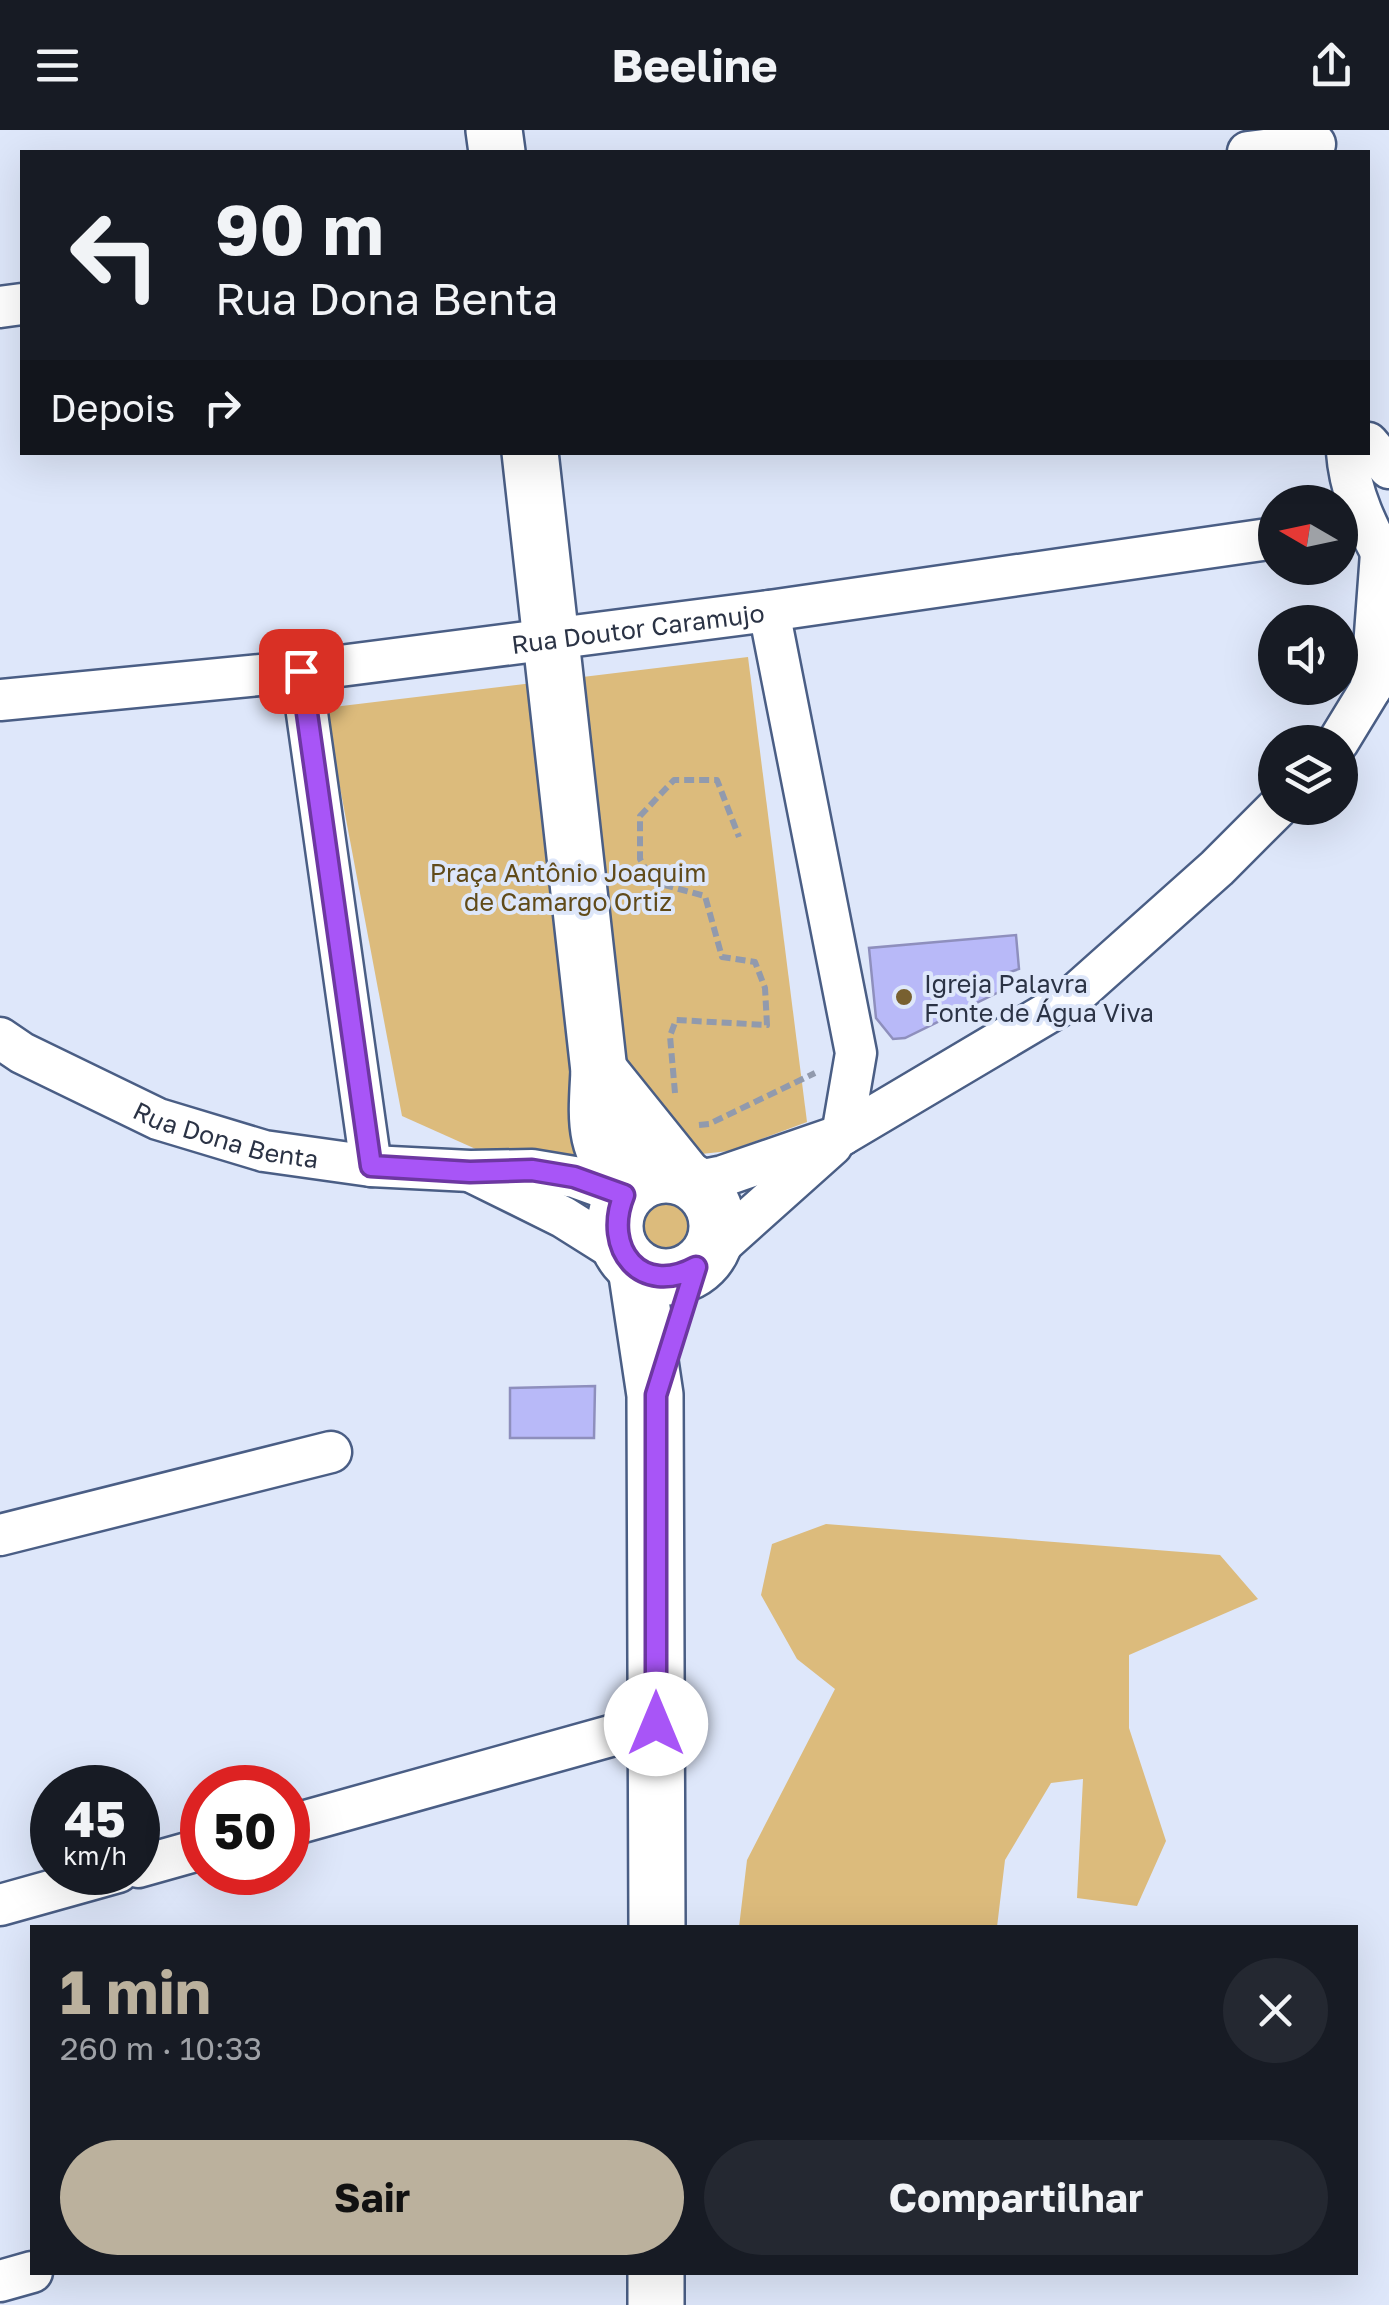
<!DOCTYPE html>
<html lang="pt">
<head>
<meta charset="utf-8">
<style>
	:root { --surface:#171b24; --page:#242831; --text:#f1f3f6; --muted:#9ea1a6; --accent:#bbb19d }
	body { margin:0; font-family:"Golos Text",sans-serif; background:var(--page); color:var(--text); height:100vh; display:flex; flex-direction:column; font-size:38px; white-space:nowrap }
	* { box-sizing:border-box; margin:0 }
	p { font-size:32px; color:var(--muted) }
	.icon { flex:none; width:55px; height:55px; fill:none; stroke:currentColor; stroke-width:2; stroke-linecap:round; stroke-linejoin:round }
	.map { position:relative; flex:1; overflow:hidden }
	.panel { position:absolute; left:30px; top:1795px; width:1328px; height:350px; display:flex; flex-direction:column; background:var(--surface); border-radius:0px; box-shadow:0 10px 40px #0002 }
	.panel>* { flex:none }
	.hud { position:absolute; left:20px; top:20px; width:1350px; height:305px; border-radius:0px; box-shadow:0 10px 40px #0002; background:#171b24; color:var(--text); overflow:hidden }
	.needle { width:65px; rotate:279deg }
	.tools { position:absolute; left:1258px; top:355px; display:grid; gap:20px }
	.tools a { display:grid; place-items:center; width:100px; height:100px; border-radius:50%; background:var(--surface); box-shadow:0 10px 40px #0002; font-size:50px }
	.speed { position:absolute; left:30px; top:1635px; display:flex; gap:20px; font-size:50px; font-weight:700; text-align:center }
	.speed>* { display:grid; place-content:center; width:130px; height:130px; border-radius:50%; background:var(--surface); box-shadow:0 10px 40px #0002; line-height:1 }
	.speed small { font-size:25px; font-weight:400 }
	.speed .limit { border:15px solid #d22; background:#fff; color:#111 }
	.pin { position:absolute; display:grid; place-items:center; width:85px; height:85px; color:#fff; margin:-42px; border-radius:20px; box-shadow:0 5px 15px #0006 }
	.me { position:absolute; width:110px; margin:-55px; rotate:0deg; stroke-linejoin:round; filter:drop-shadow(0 0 8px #0008) }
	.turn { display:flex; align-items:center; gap:35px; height:210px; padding:0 30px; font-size:45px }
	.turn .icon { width:130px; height:130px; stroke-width:2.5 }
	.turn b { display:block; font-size:70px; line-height:85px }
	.then { display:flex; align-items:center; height:95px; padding:0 30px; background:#0003; gap:20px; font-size:38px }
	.round { display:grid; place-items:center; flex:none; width:105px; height:105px; border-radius:52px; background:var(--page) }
	.head { display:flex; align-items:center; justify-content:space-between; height:170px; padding:0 30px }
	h1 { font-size:60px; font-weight:700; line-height:75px; color:var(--accent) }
	.button { display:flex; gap:20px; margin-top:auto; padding:20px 30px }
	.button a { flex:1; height:115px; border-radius:60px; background:var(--accent); color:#111; font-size:40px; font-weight:700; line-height:115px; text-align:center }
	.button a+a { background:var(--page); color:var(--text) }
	header { display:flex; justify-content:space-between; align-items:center; height:130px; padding:0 30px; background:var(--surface); font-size:45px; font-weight:700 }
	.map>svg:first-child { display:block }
	.green { fill:#dcbb7c }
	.building { fill:#b8b9f8; stroke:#8e8fbd; stroke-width:2.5 }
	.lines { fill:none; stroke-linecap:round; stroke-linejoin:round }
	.minor-casing { stroke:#4a5e85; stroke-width:45 }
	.secondary-casing { stroke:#4a5e85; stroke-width:60 }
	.path { stroke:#919aad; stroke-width:6; stroke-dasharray:10 5; stroke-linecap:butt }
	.minor { stroke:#fff; stroke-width:40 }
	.secondary { stroke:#fff; stroke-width:55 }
	.route-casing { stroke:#6d37a1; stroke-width:25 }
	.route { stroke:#a855f7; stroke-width:18 }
	.poi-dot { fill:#786030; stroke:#dee7fa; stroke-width:4 }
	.labels { text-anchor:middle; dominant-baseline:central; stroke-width:8; stroke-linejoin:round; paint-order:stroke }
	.street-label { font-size:25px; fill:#2b3345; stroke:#dee7fa }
	.park-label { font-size:25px; fill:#604a19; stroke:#dee7fa }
	.poi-label { font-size:25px; fill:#2b3345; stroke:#dee7fa; text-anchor:start }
</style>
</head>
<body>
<header><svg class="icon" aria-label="menu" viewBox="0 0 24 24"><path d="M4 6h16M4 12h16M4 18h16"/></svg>Beeline<svg class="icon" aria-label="share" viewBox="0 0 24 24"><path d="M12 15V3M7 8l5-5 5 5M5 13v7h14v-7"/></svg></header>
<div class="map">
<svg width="1389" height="2175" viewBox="0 0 1389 2175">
	<rect width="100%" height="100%" fill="#dee7fa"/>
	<!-- green -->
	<g class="green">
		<polygon points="748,527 807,992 729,1021 582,1037 478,1020 402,986 325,578"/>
		<circle cx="668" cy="1098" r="33"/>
		<polygon points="826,1394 1220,1425 1258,1469 1129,1525 1129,1598 1166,1711 1137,1776 1077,1768 1083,1649 1051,1653 1005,1730 997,1797 739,1797 747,1730 835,1559 797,1529 761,1465 772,1414"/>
	</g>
	<!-- building -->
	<g class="building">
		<polygon points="1016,805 1019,839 1007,843 1005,859 905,908 893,909 876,888 869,818"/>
		<polygon points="595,1256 594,1308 510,1308 510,1258"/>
	</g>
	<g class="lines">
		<!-- minor casing -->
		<g class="minor-casing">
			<g id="minor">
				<polyline points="1248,22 1315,14"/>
				<polyline points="0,177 22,174"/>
				<polyline points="1368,313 1389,338"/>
				<path d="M 1347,322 C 1350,364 1368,400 1389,436"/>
				<polyline points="769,481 856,923 842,1005"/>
				<polyline points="301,541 371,1036"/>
				<polyline points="1371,558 1381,423"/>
				<path id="s1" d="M 0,570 L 301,541 L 769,481 L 1275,408"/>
				<polyline points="1338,612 1385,535"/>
				<path id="s2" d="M 0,908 L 22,923 L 158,989 L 264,1021 L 371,1036 L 470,1041 L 532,1040 L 574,1047 L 624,1065"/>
				<polyline points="474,1043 563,1087 625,1126"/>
				<polyline points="693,1052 723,1046 842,1005 1068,871 1217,738 1277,678"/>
				<polyline points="708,1126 832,1015"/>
				<polyline points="0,1405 331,1322"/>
				<polyline points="288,1696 657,1593"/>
				<polyline points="138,1737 202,1719"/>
				<polyline points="0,1775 118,1742"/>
				<polyline points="0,2151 32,2142"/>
			</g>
		</g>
		<!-- secondary casing -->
		<g class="secondary-casing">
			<g id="secondary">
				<polyline points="494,0 497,22"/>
				<path d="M 530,322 L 599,941 C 596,995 593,1016 629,1060"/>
				<polyline points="599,941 685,1048"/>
				<circle cx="666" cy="1096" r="51"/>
				<polyline points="636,1138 655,1265 657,1798"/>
				<polyline points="656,2175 656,2142"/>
			</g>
		</g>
		<!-- path -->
		<g class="path">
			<polyline points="675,963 670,906 676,890 767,895 765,858 755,832 722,827 705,766 653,752 640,729 640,686 674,650 717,650 739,707"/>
			<polyline points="699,995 709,994 815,943"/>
		</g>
		<!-- minor -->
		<use href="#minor" class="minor"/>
		<!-- secondary -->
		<use href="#secondary" class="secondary"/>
	</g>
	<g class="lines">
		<!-- route casing -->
		<g class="route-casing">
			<path id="route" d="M 301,541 L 371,1036 L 470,1042 L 532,1040 L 574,1047 L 624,1065 C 602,1119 641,1167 696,1137 L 656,1265 L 656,1594"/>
		</g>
		<!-- route -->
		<use href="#route" class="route"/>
	</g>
	<!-- markers -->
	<circle class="poi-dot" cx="904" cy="867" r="10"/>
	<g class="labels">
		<!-- street labels -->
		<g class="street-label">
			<text stroke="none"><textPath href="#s1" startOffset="642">Rua Doutor Caramujo</textPath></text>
			<text stroke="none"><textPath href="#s2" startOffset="248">Rua Dona Benta</textPath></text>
		</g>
		<!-- park labels -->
		<g class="park-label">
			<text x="568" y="742">Praça Antônio Joaquim<tspan x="568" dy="29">de Camargo Ortiz</tspan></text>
		</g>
		<!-- poi labels -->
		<g class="poi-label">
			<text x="924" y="853">Igreja Palavra<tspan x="924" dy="29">Fonte de Água Viva</tspan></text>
		</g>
	</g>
</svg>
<div class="tools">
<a><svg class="needle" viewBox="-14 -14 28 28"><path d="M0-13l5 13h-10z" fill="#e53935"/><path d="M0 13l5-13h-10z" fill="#9ea1a6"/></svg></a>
<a><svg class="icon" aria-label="sound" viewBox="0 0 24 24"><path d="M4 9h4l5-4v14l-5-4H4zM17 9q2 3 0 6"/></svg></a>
<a><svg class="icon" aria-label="layers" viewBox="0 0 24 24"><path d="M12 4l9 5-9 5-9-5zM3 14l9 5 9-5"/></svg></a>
</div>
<div class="speed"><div>45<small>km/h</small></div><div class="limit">50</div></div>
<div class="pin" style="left:301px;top:541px;background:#d93025"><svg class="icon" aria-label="arrive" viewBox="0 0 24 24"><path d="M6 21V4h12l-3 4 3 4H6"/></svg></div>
<svg class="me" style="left:656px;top:1594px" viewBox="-20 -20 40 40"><circle r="19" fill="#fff"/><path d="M0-13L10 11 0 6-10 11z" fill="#a855f7"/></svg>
<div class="hud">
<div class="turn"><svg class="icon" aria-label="left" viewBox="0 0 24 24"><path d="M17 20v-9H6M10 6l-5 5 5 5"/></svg><div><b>90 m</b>Rua Dona Benta</div></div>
<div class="then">Depois<svg class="icon" aria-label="right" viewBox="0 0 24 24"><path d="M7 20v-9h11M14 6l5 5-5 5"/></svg></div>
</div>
<section class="panel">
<div class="head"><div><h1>1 min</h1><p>260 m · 10:33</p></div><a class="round"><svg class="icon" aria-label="close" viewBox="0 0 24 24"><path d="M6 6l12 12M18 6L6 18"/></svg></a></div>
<div class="button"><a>Sair</a><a>Compartilhar</a></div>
</section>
</div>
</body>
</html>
